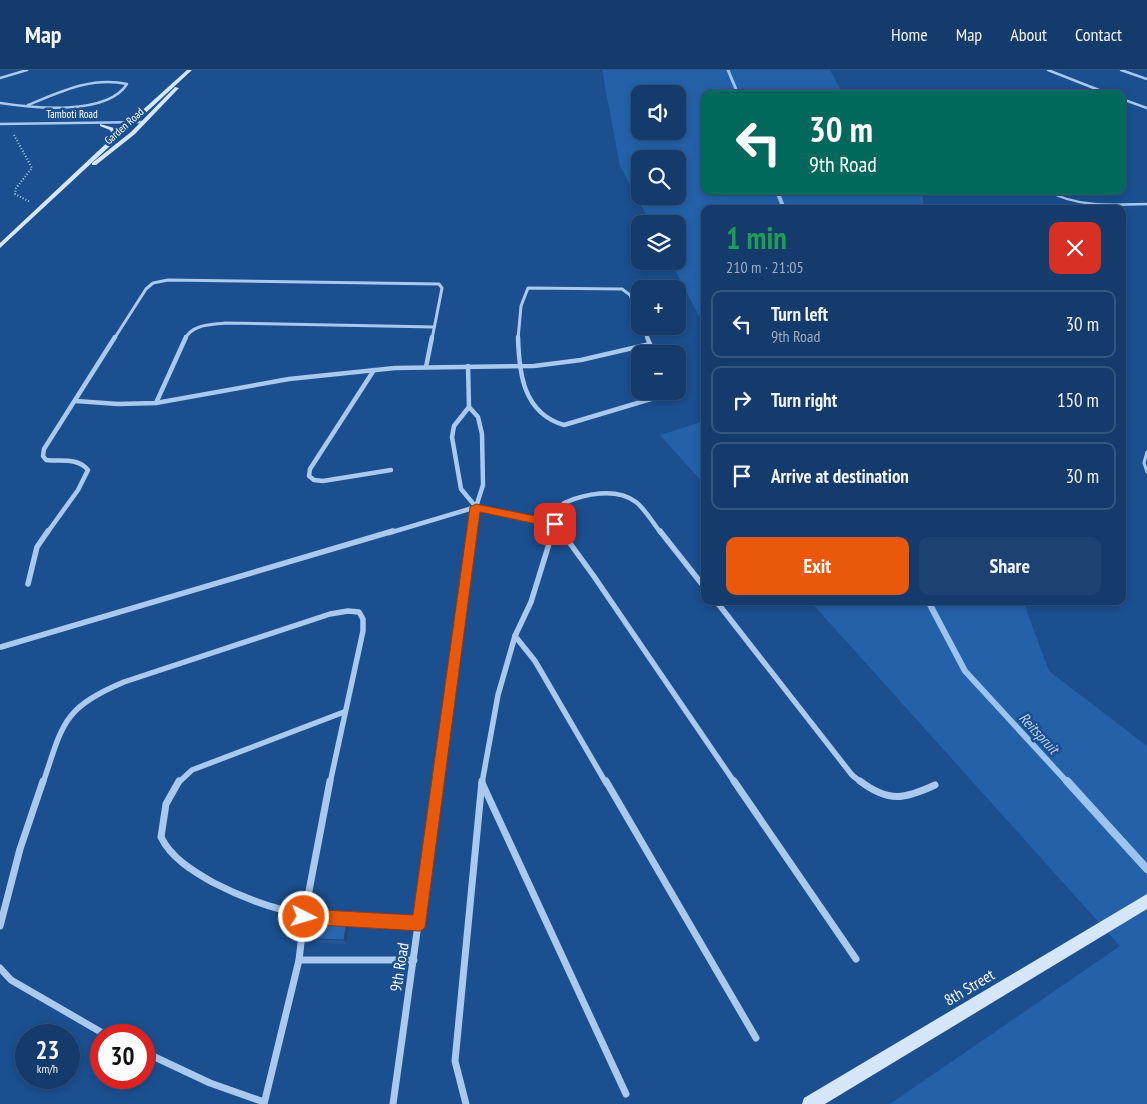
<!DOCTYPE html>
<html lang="en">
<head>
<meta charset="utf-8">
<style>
	:root { --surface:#143b6b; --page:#1d4271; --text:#f1f3f6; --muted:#9dadc1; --line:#33557e; --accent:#ea580c }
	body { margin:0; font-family:"PT Sans Narrow",sans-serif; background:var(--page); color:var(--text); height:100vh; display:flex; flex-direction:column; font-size:19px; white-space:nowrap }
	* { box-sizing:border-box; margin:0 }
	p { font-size:16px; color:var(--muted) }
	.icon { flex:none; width:28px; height:28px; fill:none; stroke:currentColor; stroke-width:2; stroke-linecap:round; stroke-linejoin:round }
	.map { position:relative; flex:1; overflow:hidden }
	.side { position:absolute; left:701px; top:135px; width:425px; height:400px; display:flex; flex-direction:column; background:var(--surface); border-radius:10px; box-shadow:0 2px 8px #0003,0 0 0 1px var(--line) }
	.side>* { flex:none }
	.top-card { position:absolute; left:701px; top:20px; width:425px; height:105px; border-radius:10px; box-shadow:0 2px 8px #0003,0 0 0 1px var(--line); background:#00695c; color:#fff; overflow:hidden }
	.tools { position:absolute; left:631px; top:15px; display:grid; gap:10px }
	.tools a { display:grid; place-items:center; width:55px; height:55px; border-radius:10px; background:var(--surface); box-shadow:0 2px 8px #0003,0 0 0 1px var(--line); font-size:25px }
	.speed { position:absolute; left:15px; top:954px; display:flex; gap:10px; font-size:25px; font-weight:700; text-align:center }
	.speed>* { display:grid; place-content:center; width:65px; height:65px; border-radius:50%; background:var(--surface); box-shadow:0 2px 8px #0003,0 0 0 1px var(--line); line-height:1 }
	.speed small { font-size:12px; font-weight:400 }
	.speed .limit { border:8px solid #d22; background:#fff; color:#111 }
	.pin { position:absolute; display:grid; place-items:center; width:42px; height:42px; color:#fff; margin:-21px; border-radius:10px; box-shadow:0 2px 8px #0006 }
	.me { position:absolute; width:55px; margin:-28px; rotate:95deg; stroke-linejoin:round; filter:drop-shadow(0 0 4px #0008) }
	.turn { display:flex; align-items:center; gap:18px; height:105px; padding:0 25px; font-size:22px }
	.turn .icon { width:65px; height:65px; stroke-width:2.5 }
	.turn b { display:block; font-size:35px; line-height:42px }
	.round { display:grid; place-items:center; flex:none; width:52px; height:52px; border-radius:10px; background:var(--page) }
	.summary { display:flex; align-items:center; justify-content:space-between; height:85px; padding:0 25px }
	h1 { font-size:30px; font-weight:600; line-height:38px; color:#1e9e55 }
	.button { display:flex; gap:10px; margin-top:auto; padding:10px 25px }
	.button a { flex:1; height:58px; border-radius:10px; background:var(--accent); color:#fff; font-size:20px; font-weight:600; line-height:58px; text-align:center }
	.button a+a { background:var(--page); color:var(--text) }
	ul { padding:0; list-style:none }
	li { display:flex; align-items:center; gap:15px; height:68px; margin:0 10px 8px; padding:0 15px; border:2px solid var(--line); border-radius:10px }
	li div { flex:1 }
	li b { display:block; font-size:19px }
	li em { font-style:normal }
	header { display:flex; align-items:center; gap:30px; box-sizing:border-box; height:70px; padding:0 25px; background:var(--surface); border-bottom:1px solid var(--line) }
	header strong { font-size:24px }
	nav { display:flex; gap:28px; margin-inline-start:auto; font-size:18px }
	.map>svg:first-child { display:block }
	.green { fill:#2461a8; fill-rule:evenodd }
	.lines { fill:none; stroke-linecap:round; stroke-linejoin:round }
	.stream-far3 { stroke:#9cc4f0; stroke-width:3 }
	.stream-far2 { stroke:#9cc4f0; stroke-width:4 }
	.stream-far1 { stroke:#9cc4f0; stroke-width:6 }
	.stream { stroke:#9cc4f0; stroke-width:8 }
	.path { stroke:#a9c9ee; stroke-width:2; stroke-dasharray:1 2; stroke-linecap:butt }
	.lane-far1 { stroke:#a9c9ee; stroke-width:2.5 }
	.lane { stroke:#a9c9ee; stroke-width:3 }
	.street-far4 { stroke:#a9c9ee; stroke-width:2.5 }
	.street-far3 { stroke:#a9c9ee; stroke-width:3 }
	.street-far2 { stroke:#a9c9ee; stroke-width:4.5 }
	.street-far1 { stroke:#a9c9ee; stroke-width:5.5 }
	.street { stroke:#a9c9ee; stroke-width:7 }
	.secondary { fill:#d6e6fa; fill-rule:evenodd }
	.wall { fill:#245895 }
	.shaded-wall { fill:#1d4779 }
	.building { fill:#2a66ad; stroke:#1d4779 }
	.route { fill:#ea580c; stroke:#983908 }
	.labels { text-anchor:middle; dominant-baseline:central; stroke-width:5; stroke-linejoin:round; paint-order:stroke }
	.far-street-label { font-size:11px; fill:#fff; stroke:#1b4f8f }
	.water-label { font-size:15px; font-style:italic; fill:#b5d3f5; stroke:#1b4f8f }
	.near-street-label { font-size:16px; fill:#fff; stroke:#1b4f8f }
</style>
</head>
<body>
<header>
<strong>Map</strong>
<nav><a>Home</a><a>Map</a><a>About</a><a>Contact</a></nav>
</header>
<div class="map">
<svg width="1147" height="1034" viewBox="0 0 1147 1034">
	<rect width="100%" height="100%" fill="#1b4f8f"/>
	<!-- green -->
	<g class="green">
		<path d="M 602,0 L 830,0 L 843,24 L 705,24 L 705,121 L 922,121 L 924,139 L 705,139 L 705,257 L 670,191 L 678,191 L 678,154 L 651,154 L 620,96 ZM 640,24 L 678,24 L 678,61 L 640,61 ZM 640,89 L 678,89 L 678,126 L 640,126 Z"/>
		<polygon points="705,351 705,415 660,365"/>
		<polygon points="810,531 1023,531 1049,601 1147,676 1147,1034 890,1034 1120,876"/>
	</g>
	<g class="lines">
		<!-- stream-far3 -->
		<polyline class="stream-far3" points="728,0 738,24"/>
		<!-- stream-far2 -->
		<polyline class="stream-far2" points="777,121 784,139"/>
		<!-- stream-far1 -->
		<polyline class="stream-far1" points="928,531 965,601 1068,713"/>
		<!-- stream -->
		<polyline class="stream" points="1067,711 1147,799"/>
		<!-- path -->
		<polyline class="path" points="14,65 32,98 16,118 15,124 30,132"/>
		<!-- lane-far1 -->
		<path class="lane-far1" d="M 1048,121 C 1079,138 1113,135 1147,134"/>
		<!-- lane -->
		<polyline class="lane" points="1147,382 1144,393 1147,402"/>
		<!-- street-far4 -->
		<g class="street-far4">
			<polyline points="1048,0 1109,24"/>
			<polyline points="1121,0 1147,9"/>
			<polyline points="0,8 27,0"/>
			<polyline points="1122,29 1147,38"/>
			<path d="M 0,33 C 33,38 107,46 127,14 C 92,6 60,22 28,35"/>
			<polyline points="0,54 144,52"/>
		</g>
		<!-- street-far3 -->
		<g class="street-far3">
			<polyline points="643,256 648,269"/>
			<polyline points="114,269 146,219 153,213 168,210 439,214 442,218 432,269"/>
			<path d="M 185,269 C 192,254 211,255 225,253 L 434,257"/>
			<polyline points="518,269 521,236 528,218 622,219 630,225 640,249"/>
		</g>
		<!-- street-far2 -->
		<g class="street-far2">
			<path d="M 518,267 C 519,303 523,343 564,355 L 661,326 L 665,321"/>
			<polyline points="647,267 654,284"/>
			<polyline points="468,296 469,337 478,347 482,364 483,415 476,437 472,463"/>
			<polyline points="426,297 432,267"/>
			<polyline points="374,300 310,399 309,406 314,410 323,411 391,400"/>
			<polyline points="76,331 118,334 156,333 289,309 395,298 534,296 581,290 650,274"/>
			<polyline points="156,333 186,267"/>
			<polyline points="469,337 454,356 452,367 461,419 476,437"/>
			<path d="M 47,463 L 78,420 L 88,400 C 77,387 61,392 46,390 L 43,386 L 44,379 L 115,267"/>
			<polyline points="389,463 476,437 555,454 562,463"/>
			<path d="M 552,463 L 564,433 C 584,424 616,417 636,432 C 645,439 653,453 661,463"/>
		</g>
		<!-- street-far1 -->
		<g class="street-far1">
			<polyline points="561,461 593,505 735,713"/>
			<polyline points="660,461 705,518"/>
			<polyline points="28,514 37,477 48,461"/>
			<polyline points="716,531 852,705 862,713"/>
			<polyline points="515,566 535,591 606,713"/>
			<polyline points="1,577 393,461"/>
			<path d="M 43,713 C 63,654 62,638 124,612 L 330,544 L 348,541 L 359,542 L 363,549 L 363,561 L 330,713"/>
			<polyline points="178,713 192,700 344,642"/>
			<polyline points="438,713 472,461"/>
			<polyline points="482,713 498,625 515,566 531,532 553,461"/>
		</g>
		<!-- street -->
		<g class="street">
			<path d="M 179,711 L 166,734 L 161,767 C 171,788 193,801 212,812 C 287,851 338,851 420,853"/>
			<polyline points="606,711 756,968"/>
			<polyline points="734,711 856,889"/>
			<path d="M 860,711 C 889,733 905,729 935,715"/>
			<polyline points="482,713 626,1024"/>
			<polyline points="0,856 20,779 43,711"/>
			<polyline points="299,890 414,890"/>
			<polyline points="0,898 11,910 106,965"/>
			<polyline points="144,982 210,1013 264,1032"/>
			<polyline points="264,1034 299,890 304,847 330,711"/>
			<polyline points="393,1034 438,711"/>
			<polyline points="466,1034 455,991 482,711"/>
		</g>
		<!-- secondary -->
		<g class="secondary">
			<polygon points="187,0 192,0 0,178 0,173 113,67 110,60 100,56 100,54 114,58 116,64"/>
			<polygon points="175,17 179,18 135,64 96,95 92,95 92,93 131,62"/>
			<polygon points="1147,824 1147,839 825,1034 802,1034 804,1028"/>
		</g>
	</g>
	<!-- wall -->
	<polygon class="wall" points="349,856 346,874 320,873 318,869"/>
	<!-- shaded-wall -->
	<polygon class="shaded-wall" points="347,851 349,856 346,874 344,870"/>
	<!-- building -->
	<polygon class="building" points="322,849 347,851 344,870 318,869"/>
	<!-- route -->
	<polygon class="route" points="476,434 555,450 560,454 555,458 480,442 425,858 420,861 304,854 299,852 297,847 299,841 304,839 413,845 470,437"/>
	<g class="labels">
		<!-- far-street labels -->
		<g class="far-street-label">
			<text x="72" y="44">Tamboti Road</text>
			<text transform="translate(124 56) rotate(-42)">Garden Road</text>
		</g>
		<!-- water labels -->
		<g class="water-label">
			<text transform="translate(1039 663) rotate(47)">Reitspruit</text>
		</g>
		<!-- near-street labels -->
		<g class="near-street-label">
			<text transform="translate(399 897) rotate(-81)">9th Road</text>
			<text transform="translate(969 917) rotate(-31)">8th Street</text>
		</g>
	</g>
</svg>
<div class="tools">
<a><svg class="icon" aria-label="sound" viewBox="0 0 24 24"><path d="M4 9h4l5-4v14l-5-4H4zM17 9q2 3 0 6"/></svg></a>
<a><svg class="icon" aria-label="search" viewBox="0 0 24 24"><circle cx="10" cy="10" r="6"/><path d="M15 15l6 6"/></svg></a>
<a><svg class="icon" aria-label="layers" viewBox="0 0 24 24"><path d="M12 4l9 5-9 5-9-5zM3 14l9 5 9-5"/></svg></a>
<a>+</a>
<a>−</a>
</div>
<div class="speed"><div>23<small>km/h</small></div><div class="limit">30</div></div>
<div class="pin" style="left:555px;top:454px;background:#d93025"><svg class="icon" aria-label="arrive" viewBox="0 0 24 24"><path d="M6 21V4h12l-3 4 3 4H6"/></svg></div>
<svg class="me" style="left:304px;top:847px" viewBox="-20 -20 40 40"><circle r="17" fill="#ea580c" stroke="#fff" stroke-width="3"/><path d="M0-11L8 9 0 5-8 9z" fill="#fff"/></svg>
<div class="top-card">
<div class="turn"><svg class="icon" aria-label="left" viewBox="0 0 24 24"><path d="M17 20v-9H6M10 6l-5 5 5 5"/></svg><div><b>30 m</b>9th Road</div></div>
</div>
<section class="side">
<div class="summary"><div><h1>1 min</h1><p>210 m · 21:05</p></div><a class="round" style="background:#d93025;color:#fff"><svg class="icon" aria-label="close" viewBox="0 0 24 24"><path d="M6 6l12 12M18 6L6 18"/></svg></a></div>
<ul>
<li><svg class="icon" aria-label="left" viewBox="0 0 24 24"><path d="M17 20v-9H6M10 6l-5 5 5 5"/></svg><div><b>Turn left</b><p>9th Road</p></div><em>30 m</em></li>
<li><svg class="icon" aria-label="right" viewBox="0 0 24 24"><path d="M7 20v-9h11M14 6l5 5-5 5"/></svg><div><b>Turn right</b></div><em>150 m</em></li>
<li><svg class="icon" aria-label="arrive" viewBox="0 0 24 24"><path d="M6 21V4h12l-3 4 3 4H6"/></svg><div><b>Arrive at destination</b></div><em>30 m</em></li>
</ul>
<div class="button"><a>Exit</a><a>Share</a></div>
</section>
</div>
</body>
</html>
